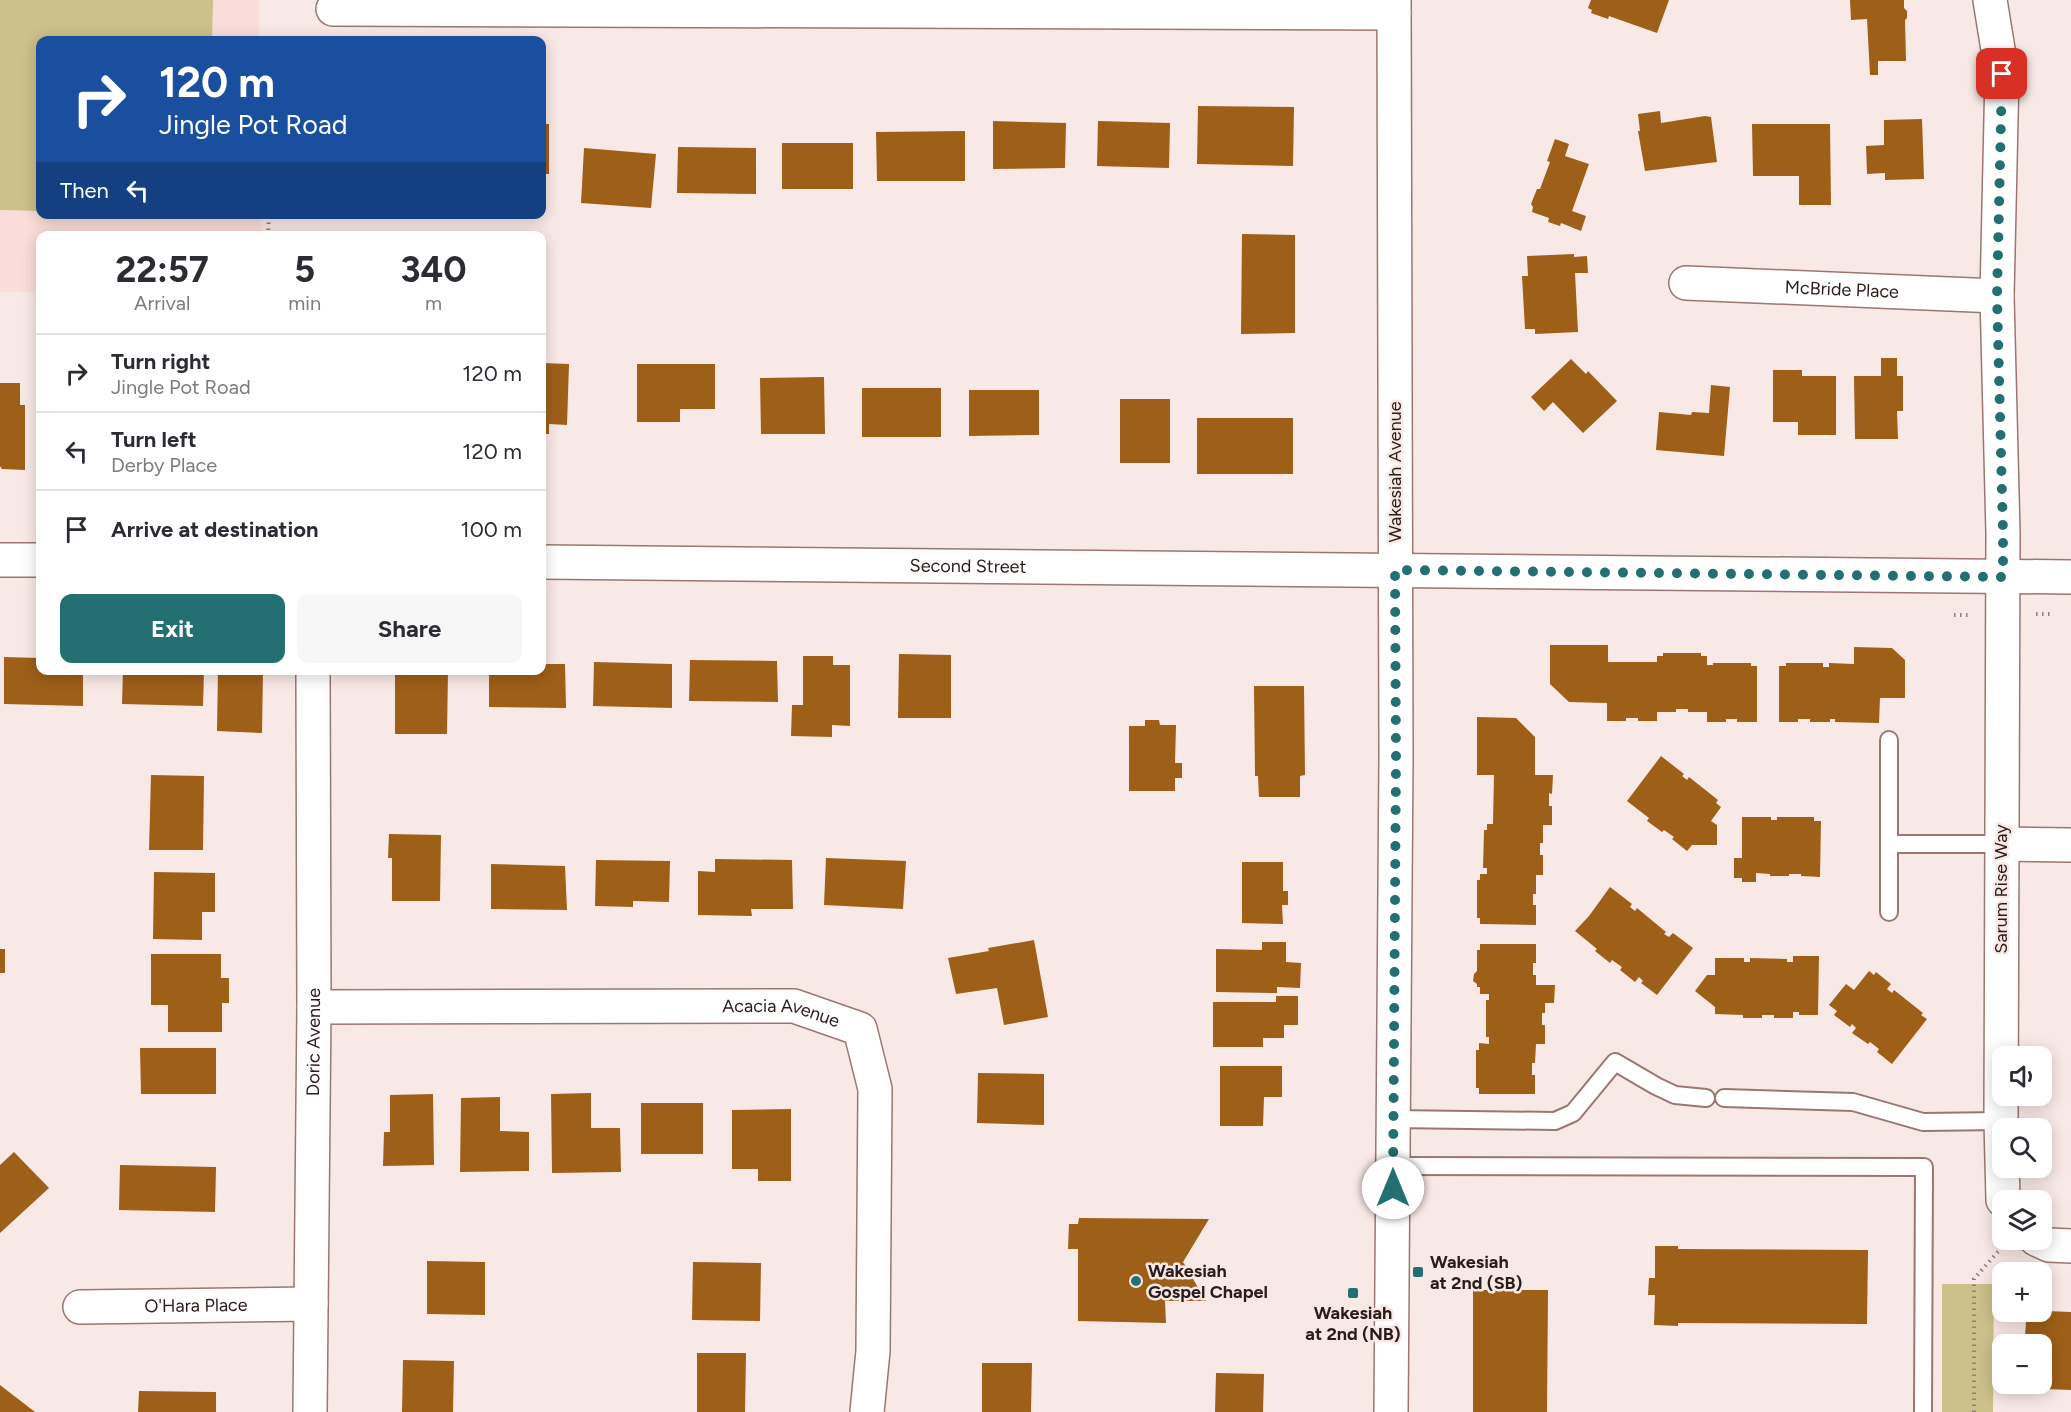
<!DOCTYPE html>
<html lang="en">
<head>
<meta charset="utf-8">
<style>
	:root { --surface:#fff; --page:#f7f7f7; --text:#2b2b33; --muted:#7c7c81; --line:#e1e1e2; --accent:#246f71 }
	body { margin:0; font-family:Figtree,sans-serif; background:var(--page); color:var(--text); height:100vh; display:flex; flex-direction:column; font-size:22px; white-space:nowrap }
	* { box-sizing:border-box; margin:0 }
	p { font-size:20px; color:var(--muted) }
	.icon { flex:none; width:33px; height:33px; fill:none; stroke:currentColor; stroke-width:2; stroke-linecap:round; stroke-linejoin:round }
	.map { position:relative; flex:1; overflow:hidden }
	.side { position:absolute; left:36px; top:231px; width:510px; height:444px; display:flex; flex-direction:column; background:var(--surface); border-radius:12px; box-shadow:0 3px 15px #0003 }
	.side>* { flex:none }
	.hud { position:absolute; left:36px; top:36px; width:510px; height:183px; border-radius:12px; box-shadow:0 3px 15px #0003; background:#1a4fa0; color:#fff; overflow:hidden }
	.controls { position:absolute; left:1992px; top:1046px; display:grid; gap:12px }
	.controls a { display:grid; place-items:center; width:60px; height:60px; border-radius:12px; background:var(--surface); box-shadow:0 3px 15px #0003; font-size:30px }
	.pin { position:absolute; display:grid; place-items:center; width:51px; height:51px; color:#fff; margin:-26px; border-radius:12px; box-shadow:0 3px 9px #0006 }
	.me { position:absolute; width:66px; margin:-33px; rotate:0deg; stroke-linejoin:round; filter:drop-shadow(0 0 4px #0008) }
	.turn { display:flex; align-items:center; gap:21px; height:126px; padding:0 24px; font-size:27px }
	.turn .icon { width:78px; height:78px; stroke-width:2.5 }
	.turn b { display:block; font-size:42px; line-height:51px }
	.then { display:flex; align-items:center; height:57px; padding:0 24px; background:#0003; gap:12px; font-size:22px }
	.eta { display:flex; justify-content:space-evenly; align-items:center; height:102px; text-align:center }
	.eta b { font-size:36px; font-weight:700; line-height:42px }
	.button { display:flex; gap:12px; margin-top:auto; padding:12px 24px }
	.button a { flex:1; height:69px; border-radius:12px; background:var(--accent); color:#fff; font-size:24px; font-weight:700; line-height:69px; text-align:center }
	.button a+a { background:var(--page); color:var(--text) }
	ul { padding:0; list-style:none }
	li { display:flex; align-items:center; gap:18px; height:78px; padding:0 24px; border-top:2px solid var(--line) }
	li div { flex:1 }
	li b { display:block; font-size:22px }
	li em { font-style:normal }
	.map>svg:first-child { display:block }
	.built { fill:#faddd8 }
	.green { fill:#ccc08b }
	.building { fill:#9e5f19 }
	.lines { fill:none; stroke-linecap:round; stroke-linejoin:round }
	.service-casing { stroke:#9a7771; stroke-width:20 }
	.minor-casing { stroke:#9a7771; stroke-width:36 }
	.tertiary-casing { stroke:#9a7771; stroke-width:36 }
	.secondary-casing { stroke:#9a7771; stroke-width:36 }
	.path { stroke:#8f807d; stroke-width:4; stroke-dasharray:1.5 4.5; stroke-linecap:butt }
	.service { stroke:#fff; stroke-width:16 }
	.minor { stroke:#fff; stroke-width:33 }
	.tertiary { stroke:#fff; stroke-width:33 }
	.secondary { stroke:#fff; stroke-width:33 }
	.route { stroke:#246f71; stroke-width:10; stroke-dasharray:0 18 }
	.poi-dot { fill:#246f71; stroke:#f9e9e6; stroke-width:2 }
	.labels { text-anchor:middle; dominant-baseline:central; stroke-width:5; stroke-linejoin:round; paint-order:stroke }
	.street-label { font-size:18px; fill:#2a1c1a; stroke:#f9e9e6 }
	.poi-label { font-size:18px; font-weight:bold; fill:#2a1c1a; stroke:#f9e9e6; text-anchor:start }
</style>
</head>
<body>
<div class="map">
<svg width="2071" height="1412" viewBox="0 0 2071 1412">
	<rect width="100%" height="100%" fill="#f9e9e6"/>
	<!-- built -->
	<polygon class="built" points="0,0 259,0 259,40 40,40 40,214 260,215 261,235 40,236 40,292 0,292"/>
	<!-- green -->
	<g class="green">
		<polygon points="0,0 213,0 212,40 40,40 40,211 0,210"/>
		<polygon points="1942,1284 1994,1284 1993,1412 1942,1412"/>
	</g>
	<!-- building -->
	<g class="building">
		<polygon points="1591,0 1669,0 1657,33 1609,16 1608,19 1591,13 1592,10 1588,8"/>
		<polygon points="1850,0 1904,0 1904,8 1907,11 1907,18 1905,20 1906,61 1878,61 1878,75 1870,75 1867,19 1851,20"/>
		<polygon points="1198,106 1294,107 1293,166 1197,164"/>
		<polygon points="1660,111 1661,123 1705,116 1711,117 1717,162 1645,171 1638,131 1640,131 1638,114"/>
		<polygon points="1922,119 1924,179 1885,180 1885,173 1867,174 1866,146 1884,145 1884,120"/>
		<polygon points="993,121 1066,123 1065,168 993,169"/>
		<polygon points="1098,121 1170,123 1169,168 1097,166"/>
		<rect x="542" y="124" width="7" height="50"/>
		<polygon points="1752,124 1830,124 1831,205 1799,205 1799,176 1753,176"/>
		<polygon points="965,131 965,181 877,181 876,132"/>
		<polygon points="1555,139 1569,144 1565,156 1589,164 1572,211 1586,216 1581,231 1561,223 1560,226 1548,222 1549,218 1532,212 1533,207 1531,204 1537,189 1540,189 1550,162 1547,161"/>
		<rect x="782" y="143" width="71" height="46"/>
		<polygon points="678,147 756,148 756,194 677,193"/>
		<polygon points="584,148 656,154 651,208 581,203"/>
		<polygon points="1242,234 1295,235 1295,333 1241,334"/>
		<polygon points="1574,254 1574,257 1587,256 1588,273 1575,273 1578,332 1535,334 1535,329 1525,329 1522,276 1528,276 1527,256"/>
		<polygon points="1881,358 1897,358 1897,376 1903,376 1903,411 1897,411 1898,439 1855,439 1854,376 1881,376"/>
		<polygon points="1571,359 1586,374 1588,371 1617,401 1583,433 1553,402 1544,411 1531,397"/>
		<polygon points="542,363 569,364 567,425 549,424 549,434 542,434"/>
		<polygon points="637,364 715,364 715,409 680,409 680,422 637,422"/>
		<polygon points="1773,370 1802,370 1802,376 1836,376 1836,435 1798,435 1798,422 1773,422"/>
		<polygon points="824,377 825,434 761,434 760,378"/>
		<polygon points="0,383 20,383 20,405 25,405 25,470 2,469 0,466"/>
		<polygon points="1711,385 1730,387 1724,456 1656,450 1659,412 1691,415 1692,412 1709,413"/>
		<rect x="862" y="388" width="79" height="49"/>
		<polygon points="969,390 1039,390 1039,435 969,436"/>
		<rect x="1120" y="399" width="50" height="64"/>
		<rect x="1197" y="418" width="96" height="56"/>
		<polygon points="1550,645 1608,645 1608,662 1657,662 1657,656 1663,656 1663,653 1701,653 1701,656 1707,656 1707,665 1713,665 1713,663 1751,663 1751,666 1757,666 1757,722 1737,722 1737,719 1726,719 1726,722 1707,722 1707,712 1688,712 1688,709 1676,709 1676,712 1657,712 1657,721 1638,721 1638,718 1626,718 1626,721 1607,721 1607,703 1569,702 1550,684"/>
		<polygon points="1854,647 1892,648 1905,660 1905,698 1880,698 1879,723 1835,722 1835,719 1830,719 1830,722 1810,722 1810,719 1798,719 1798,722 1779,722 1779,666 1786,666 1786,663 1823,663 1823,667 1829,667 1829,663 1854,664"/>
		<polygon points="899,654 951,655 951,718 898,718"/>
		<polygon points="803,656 833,656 833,665 850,665 850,726 832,725 832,737 791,736 792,705 803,705"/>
		<polygon points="4,657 40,658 40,670 83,670 83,706 4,704"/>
		<polygon points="690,660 777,661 778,702 689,701"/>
		<polygon points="594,662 672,664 672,708 593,706"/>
		<polygon points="542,664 565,664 566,708 489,707 489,670 542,670"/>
		<polygon points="123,670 204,670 203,706 122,704"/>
		<polygon points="218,670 263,670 262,733 217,731"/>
		<polygon points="395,670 448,670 447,734 395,734"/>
		<polygon points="1254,686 1304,686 1305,775 1300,776 1300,797 1259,797 1258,776 1255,776"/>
		<polygon points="1477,717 1516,718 1535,737 1535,775 1553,775 1552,794 1549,793 1549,806 1552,806 1552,825 1543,825 1543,843 1540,843 1540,855 1543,855 1543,875 1536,875 1536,894 1533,894 1533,905 1536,905 1536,925 1480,924 1480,918 1477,918 1477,880 1480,880 1480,874 1487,874 1487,868 1483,868 1484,830 1487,830 1487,824 1493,824 1494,775 1477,775"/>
		<polygon points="1145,720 1159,720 1160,725 1176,725 1175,763 1182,763 1182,778 1175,778 1175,791 1129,791 1129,726 1145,726"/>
		<polygon points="1661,756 1684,774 1682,776 1687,780 1689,777 1718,800 1716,803 1721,807 1711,821 1717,825 1717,845 1692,845 1687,851 1672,839 1674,837 1664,830 1662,832 1647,821 1649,818 1627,801"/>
		<polygon points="151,775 204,776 203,850 149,850"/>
		<polygon points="1742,817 1771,817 1771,820 1777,820 1777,817 1814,817 1814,821 1821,821 1820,877 1801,876 1801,874 1789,874 1789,876 1770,876 1770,874 1756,873 1756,882 1742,882 1742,878 1734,878 1734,858 1742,858"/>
		<polygon points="389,834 441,835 440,901 392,901 392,858 388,858"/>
		<polygon points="826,858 906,861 903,909 824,905"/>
		<polygon points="715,859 792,860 793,909 751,909 752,916 698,915 698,871 715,872"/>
		<polygon points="596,860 670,861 669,902 633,901 633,907 595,906"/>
		<polygon points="1242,862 1283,862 1283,891 1288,891 1288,905 1282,905 1283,924 1242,923"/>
		<polygon points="491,864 565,866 567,910 491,909"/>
		<polygon points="154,872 215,873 215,912 202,912 202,940 153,939"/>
		<polygon points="1610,887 1632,904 1630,907 1635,911 1637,908 1666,932 1664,934 1669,937 1673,933 1693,948 1657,995 1641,983 1643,981 1639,977 1635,982 1620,970 1622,967 1612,960 1610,963 1595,951 1597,949 1575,931 1589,916"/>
		<polygon points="1034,940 1048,1017 1004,1025 997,988 956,994 948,958 989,951 988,948"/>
		<polygon points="1262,942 1286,942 1286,962 1301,963 1300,988 1277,987 1277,993 1216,992 1216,949 1262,950"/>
		<polygon points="1480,944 1536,944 1536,963 1533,963 1533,975 1536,975 1536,985 1555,985 1554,1003 1545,1003 1545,1013 1542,1013 1542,1025 1545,1025 1545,1044 1536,1044 1535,1063 1532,1063 1532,1075 1535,1075 1535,1094 1479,1094 1479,1088 1476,1088 1476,1050 1479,1050 1479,1043 1489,1044 1489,1037 1486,1037 1486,1000 1489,1000 1489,994 1480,994 1480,987 1477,987 1477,984 1473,981 1474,974 1477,971 1477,950 1480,950"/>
		<rect x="0" y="949" width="5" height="24"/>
		<polygon points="151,954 221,954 221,978 229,978 229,1003 222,1003 222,1032 168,1032 168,1005 151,1005"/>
		<polygon points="1793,956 1819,956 1818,1015 1799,1015 1799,1012 1793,1012 1793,1018 1774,1018 1774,1015 1762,1015 1762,1018 1743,1018 1743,1015 1715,1014 1715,1007 1695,991 1707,975 1715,975 1715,958 1744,958 1744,962 1750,962 1750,958 1787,959 1787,962 1793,962"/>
		<polygon points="1869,971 1874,975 1876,972 1891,984 1887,989 1892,993 1894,990 1923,1013 1921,1015 1927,1019 1892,1064 1877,1052 1879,1049 1870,1042 1868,1044 1852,1033 1856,1028 1852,1024 1850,1027 1834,1015 1837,1011 1829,1005 1846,984 1854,990"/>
		<polygon points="1276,996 1298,996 1298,1025 1284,1025 1284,1038 1263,1038 1263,1047 1213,1047 1213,1002 1276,1002"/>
		<polygon points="140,1048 216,1048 216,1094 141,1094"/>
		<polygon points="1220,1066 1282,1066 1282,1097 1264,1097 1263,1126 1220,1126"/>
		<polygon points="978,1073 1044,1074 1044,1125 977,1123"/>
		<polygon points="591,1093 591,1128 620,1128 621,1172 552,1173 551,1094"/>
		<polygon points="433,1094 434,1165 383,1166 384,1132 390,1132 390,1095"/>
		<polygon points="500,1097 500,1131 529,1132 529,1171 460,1172 461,1098"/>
		<rect x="641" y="1103" width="62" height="51"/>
		<polygon points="791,1109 791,1181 758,1181 758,1169 732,1169 732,1110"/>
		<polygon points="14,1152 49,1188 0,1233 0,1165"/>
		<polygon points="120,1165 216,1167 215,1212 119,1210"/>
		<polygon points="1079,1218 1209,1219 1183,1262 1206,1301 1165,1301 1166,1323 1078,1321 1078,1249 1068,1249 1069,1224 1078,1224"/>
		<polygon points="1655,1246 1678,1246 1678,1249 1868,1250 1867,1324 1678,1323 1678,1326 1654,1325 1655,1295 1648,1295 1649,1278 1655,1278"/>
		<polygon points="427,1261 485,1262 485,1315 427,1314"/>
		<polygon points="693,1262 761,1263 760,1321 692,1320"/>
		<polygon points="1473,1290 1548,1290 1547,1412 1473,1412"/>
		<polygon points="2046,1311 2071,1312 2071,1390 2044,1389 2042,1344 2023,1344 2023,1336 2025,1336 2026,1321 2046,1321"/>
		<polygon points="697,1353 746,1353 745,1412 697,1412"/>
		<polygon points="403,1360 454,1361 453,1412 402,1412"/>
		<polygon points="982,1363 1032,1363 1031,1412 982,1412"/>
		<polygon points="1216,1373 1264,1374 1263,1412 1215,1412"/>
		<polygon points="0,1385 35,1412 0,1412"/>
		<polygon points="139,1391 216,1392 216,1412 138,1412"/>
	</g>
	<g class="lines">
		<!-- service casing -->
		<g class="service-casing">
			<g id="service">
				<polyline points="1889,740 1889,912"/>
				<polyline points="1889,844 2001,844"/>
				<polyline points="1724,1098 1853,1102 1923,1122 2001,1121"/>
				<polyline points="1392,1119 1555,1121 1573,1113 1615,1062 1656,1086 1675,1095 1706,1098"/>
				<polyline points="1393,1166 1924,1167 1923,1412"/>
			</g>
		</g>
		<!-- minor casing -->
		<g class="minor-casing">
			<g id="minor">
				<polyline points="1990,0 2002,74 1997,296 2003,533 2001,1121 2003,1200"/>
				<polyline points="333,9 1394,13"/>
				<path id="s1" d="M 1686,283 L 1997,296"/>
				<polyline points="2001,844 2071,845"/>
				<path id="s2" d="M 314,1007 L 794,1006 L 860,1029 L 875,1089 L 873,1351 L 867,1412"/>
				<polyline points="2036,1239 2049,1245 2071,1246"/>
				<path id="s3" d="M 80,1307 L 311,1304"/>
				<path id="s4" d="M 310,1412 L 314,1007 L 313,670"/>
			</g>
		</g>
		<!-- tertiary casing -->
		<g class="tertiary-casing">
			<g id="tertiary">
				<polyline points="0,560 40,560"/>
				<path id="s5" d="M 542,562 L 2071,577"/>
			</g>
		</g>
		<!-- secondary casing -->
		<g class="secondary-casing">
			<polyline id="secondary" points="1391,1412 1396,758 1394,0"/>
		</g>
		<!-- path -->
		<g class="path">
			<polyline points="268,236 269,214"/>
			<polyline points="2036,614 2053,614"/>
			<polyline points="1954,615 1968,615"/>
			<polyline points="1974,1412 1974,1279 2003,1246"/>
		</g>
		<!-- service -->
		<use href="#service" class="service"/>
		<!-- minor -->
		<use href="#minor" class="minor"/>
		<!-- tertiary -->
		<use href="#tertiary" class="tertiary"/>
		<!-- secondary -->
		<use href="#secondary" class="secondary"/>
	</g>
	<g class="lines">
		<!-- route -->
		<polyline class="route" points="1393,1188 1396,758 1395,570 2003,577 2003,533 1997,296 2002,74"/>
	</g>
	<!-- markers -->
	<g class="poi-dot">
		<rect x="1412" y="1266" width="12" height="12" rx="3"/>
		<circle cx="1136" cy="1281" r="6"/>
		<rect x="1347" y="1287" width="12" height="12" rx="3"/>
	</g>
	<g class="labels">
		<!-- street labels -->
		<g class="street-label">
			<text stroke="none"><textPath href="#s1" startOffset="156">McBride Place</textPath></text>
			<text transform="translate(1395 472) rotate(-90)">Wakesiah Avenue</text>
			<text stroke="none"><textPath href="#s5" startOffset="426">Second Street</textPath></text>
			<text transform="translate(2001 889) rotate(-90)">Sarum Rise Way</text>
			<text stroke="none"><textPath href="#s2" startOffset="468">Acacia Avenue</textPath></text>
			<text stroke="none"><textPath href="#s4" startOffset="370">Doric Avenue</textPath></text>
			<text stroke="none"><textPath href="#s3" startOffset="116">O'Hara Place</textPath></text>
		</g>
		<!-- poi labels -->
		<g class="poi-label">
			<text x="1430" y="1262">Wakesiah<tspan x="1430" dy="21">at 2nd (SB)</tspan></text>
			<text x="1148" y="1271">Wakesiah<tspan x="1148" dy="21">Gospel Chapel</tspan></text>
			<text x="1353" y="1313" text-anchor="middle">Wakesiah<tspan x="1353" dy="21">at 2nd (NB)</tspan></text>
		</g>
	</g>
</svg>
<div class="controls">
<a><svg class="icon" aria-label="sound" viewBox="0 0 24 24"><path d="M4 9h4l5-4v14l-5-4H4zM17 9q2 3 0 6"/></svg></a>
<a><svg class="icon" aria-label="search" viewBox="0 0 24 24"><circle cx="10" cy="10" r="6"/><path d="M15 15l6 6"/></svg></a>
<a><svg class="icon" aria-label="layers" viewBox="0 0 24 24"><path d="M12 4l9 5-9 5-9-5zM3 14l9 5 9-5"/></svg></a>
<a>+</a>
<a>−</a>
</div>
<div class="pin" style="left:2002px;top:74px;background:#d93025"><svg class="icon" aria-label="arrive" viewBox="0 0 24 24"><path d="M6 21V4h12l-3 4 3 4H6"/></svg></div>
<svg class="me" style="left:1393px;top:1188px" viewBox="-20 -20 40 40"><circle r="19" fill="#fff"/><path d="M0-13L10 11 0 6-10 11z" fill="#246f71"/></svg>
<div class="hud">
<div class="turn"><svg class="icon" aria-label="right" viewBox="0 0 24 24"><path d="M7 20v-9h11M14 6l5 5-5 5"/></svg><div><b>120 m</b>Jingle Pot Road</div></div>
<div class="then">Then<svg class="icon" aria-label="left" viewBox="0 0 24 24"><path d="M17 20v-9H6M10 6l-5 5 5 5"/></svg></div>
</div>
<section class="side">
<div class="eta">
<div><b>22:57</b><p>Arrival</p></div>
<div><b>5</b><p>min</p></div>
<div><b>340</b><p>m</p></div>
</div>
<ul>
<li><svg class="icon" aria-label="right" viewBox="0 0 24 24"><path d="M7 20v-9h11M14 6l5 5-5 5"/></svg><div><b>Turn right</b><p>Jingle Pot Road</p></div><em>120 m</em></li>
<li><svg class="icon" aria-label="left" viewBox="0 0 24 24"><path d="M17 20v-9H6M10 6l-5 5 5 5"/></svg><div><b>Turn left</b><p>Derby Place</p></div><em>120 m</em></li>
<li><svg class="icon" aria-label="arrive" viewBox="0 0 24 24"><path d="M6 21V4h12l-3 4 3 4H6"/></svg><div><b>Arrive at destination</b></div><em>100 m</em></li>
</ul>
<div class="button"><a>Exit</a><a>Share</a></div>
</section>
</div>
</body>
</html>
